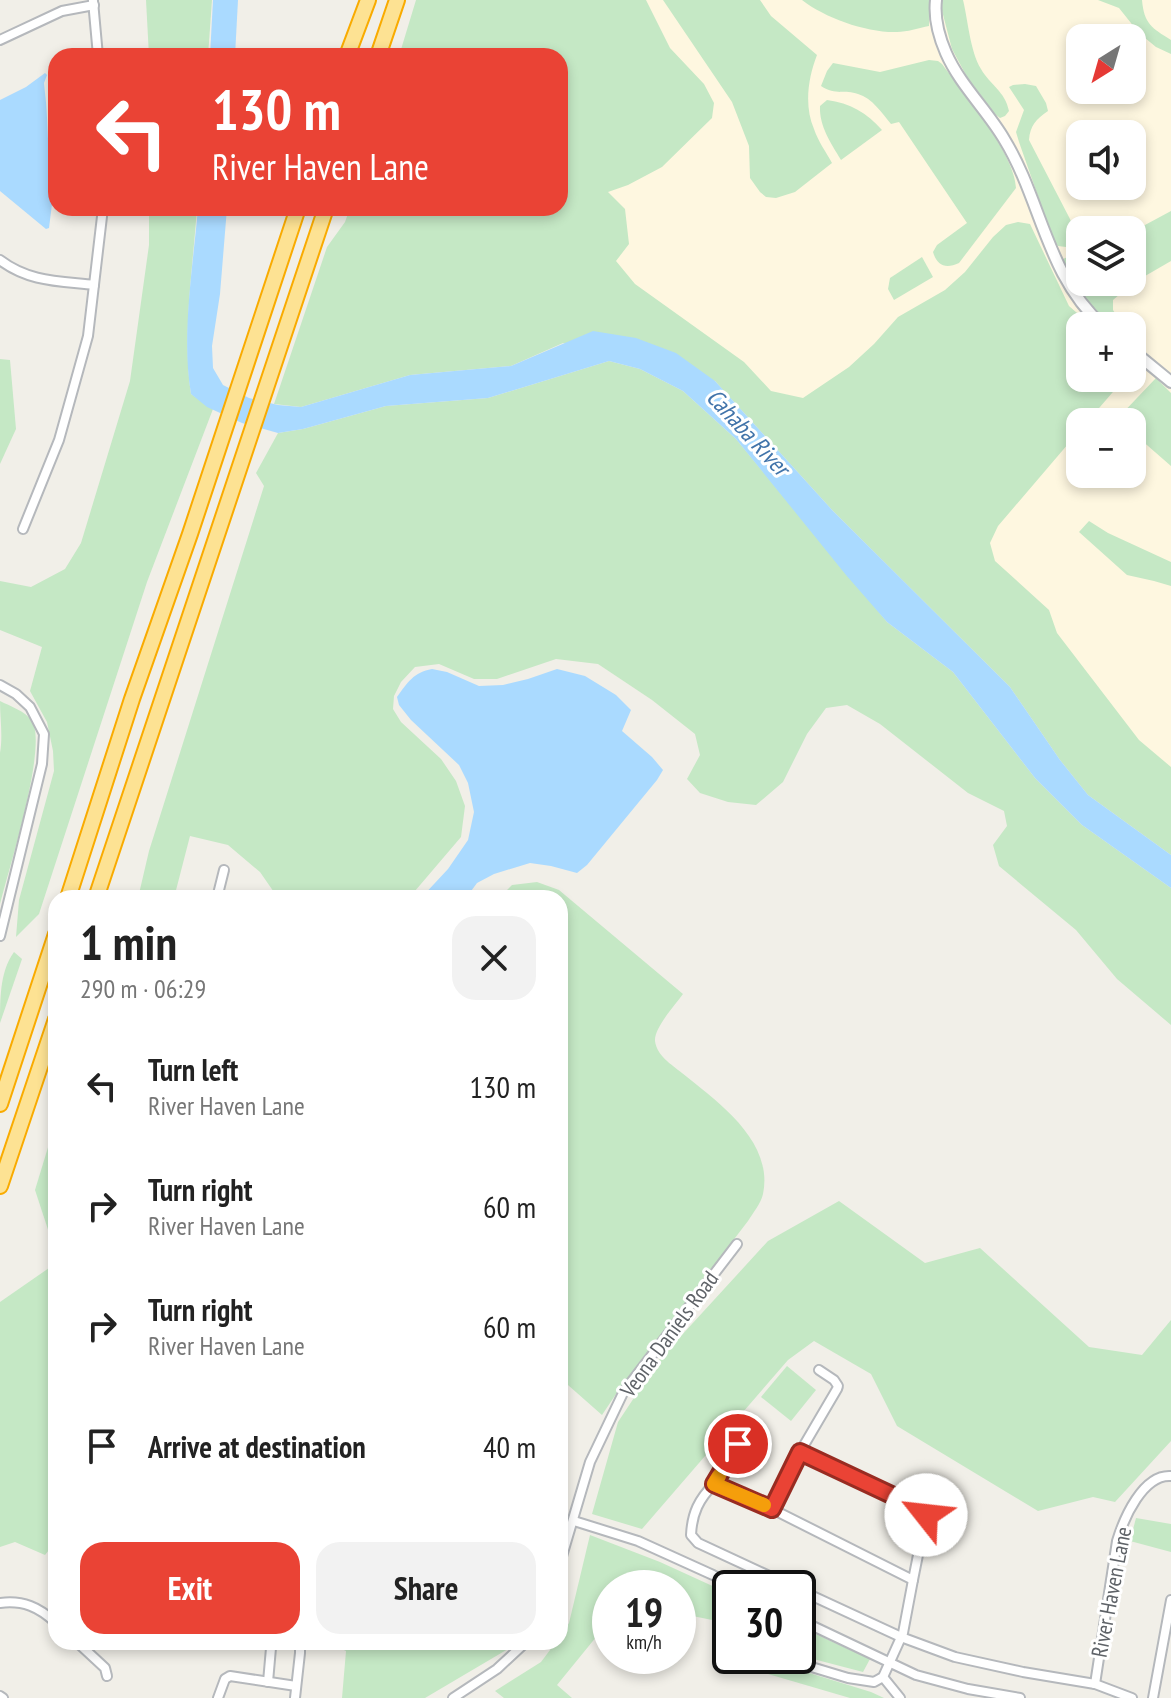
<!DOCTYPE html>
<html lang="en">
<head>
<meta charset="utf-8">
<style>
	:root { --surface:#fff; --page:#f2f2f2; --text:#222; --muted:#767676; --accent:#ea4335 }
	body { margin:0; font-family:"PT Sans Narrow",sans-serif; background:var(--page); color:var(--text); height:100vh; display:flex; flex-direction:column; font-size:30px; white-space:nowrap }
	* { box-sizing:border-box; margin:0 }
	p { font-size:26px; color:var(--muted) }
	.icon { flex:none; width:44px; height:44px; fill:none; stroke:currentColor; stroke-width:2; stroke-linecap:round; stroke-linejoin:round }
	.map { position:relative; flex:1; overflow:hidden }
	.side { position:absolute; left:48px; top:890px; width:520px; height:760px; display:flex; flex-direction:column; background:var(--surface); border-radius:24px; box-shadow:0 4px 12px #0003 }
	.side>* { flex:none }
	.top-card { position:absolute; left:48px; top:48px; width:520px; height:168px; border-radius:24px; box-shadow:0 4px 12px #0003; background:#ea4335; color:#fff; overflow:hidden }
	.needle { width:52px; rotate:217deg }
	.tools { position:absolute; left:1066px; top:24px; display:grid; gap:16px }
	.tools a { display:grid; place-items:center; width:80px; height:80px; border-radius:16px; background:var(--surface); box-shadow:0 4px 12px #0003; font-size:40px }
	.speed { position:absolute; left:592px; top:1570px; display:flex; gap:16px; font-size:40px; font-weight:700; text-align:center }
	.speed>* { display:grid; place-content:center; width:104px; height:104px; border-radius:50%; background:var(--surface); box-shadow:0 4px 12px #0003; line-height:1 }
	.speed small { font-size:20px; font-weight:400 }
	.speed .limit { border:4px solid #111; border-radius:12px; background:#fff; color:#111 }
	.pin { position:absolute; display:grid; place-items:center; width:68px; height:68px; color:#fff; margin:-34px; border:4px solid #fff; border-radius:50%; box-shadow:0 2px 8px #0007 }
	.me { position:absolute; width:88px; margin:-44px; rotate:299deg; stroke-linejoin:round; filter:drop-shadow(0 0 6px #0008) }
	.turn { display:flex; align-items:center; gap:28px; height:168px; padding:0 32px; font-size:36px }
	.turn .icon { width:104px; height:104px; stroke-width:2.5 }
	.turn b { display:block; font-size:56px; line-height:68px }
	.round { display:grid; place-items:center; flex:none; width:84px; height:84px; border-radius:24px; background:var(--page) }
	.headline { display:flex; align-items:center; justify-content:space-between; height:136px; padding:0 32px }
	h1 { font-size:48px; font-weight:700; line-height:60px }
	.button { display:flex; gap:16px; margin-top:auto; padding:16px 32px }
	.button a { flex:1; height:92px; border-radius:24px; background:var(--accent); color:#fff; font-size:32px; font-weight:700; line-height:92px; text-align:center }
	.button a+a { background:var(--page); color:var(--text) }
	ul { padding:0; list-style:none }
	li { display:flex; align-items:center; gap:24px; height:120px; padding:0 32px }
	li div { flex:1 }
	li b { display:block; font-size:30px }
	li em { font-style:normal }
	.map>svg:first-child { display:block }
	.commercial { fill:#fef7e0; fill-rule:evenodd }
	.green { fill:#c5e8c5 }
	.water { fill:#aadaff }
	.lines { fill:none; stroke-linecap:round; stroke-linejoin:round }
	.minor-casing { stroke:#b5b8bc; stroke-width:12 }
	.tertiary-casing { stroke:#b5b8bc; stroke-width:14 }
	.motorway-casing { stroke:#f9ab00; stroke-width:18 }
	.minor { stroke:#fff; stroke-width:8 }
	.tertiary { stroke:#fff; stroke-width:10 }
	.motorway { stroke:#fde293; stroke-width:14 }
	.route-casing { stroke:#982c22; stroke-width:20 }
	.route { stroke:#ea4335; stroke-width:14 }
	.slow { stroke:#f59e0b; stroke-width:14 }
	.labels { text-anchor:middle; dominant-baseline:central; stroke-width:6; stroke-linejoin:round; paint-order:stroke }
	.street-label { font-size:22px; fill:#5f6368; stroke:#fff }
	.water-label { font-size:24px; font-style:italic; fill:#4174aa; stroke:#fff }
</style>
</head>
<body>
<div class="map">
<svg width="1171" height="1698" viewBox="0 0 1171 1698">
	<rect width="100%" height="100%" fill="#f1efe8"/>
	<!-- commercial -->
	<path class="commercial" d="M 522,0 L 1171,0 L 1171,817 L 894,495 L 583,267 L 560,208 L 560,56 L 503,56 ZM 1080,38 L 1132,38 L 1132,90 L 1080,90 ZM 1080,134 L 1132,134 L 1132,186 L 1080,186 ZM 1080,230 L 1132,230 L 1132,282 L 1080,282 ZM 1080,326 L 1132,326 L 1132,378 L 1080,378 ZM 1080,422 L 1132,422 L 1132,474 L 1080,474 Z"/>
	<!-- green -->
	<g class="green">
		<polygon points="146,0 212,0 208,56 149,56"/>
		<polygon points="416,0 646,0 670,48 704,84 714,103 712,118 662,167 628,185 608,192 625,209 629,244 616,261 635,284 744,362 771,391 803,398 849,367 874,344 898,317 945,290 965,272 993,237 1006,225 1018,222 1030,224 1069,306 1092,326 1080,326 1080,378 1125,378 1087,422 1080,422 1080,430 998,526 990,543 995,561 1049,610 1057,633 1139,740 1171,767 1171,855 1088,795 1060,760 1010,687 833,511 715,381 563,343 511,366 410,375 301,407 274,404 327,247 345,222 350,208 560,208 560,56 399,56"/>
		<path d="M 663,0 L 760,0 L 771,16 L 817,55 C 808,78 804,106 814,129 C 818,141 826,152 832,163 L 795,192 L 776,198 L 766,197 L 760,192 L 750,178 L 749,146 L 732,102 Z"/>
		<path d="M 802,0 L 930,0 L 929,26 C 919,28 907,32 897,32 C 867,33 825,18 802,0 Z"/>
		<path d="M 942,0 L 963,0 C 968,20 970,51 981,69 C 990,85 1005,91 1009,111 L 1005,116 L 1000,118 L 995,114 L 967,77 L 952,49 L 941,7 Z"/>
		<path d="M 1098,0 L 1142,0 C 1144,24 1152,28 1171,40 L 1171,54 L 1156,47 L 1139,33 L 1119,8 Z"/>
		<path d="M 929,60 L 938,61 L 942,64 C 963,92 1015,154 1016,188 L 959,263 C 946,269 937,266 933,252 L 937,245 L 967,223 L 899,122 L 891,124 C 882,113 872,98 858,94 C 845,89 836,96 821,86 L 827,71 L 833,63 L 880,72 Z"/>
		<path d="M 1025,84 L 1036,86 L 1046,103 L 1048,111 C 1036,119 1030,126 1029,140 L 1070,219 L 1079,241 L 1078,244 L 1066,247 L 1058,246 L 1053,239 L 1019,142 L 1016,132 L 1024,110 L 1009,87 L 1013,85 Z"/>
		<path d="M 827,100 C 850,103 867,113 882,130 L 841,160 C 831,143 819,126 820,106 Z"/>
		<path d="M 149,208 L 197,208 C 193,266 182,337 191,394 L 213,409 L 147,582 L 39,914 L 16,937 L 19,900 L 54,771 L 53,751 L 47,722 L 30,691 L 42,647 L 0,630 L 0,581 L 31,587 L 65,569 L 81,543 L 130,381 L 149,245 Z"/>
		<polygon points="1171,211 1171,261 1133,283 1113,300 1113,310 1123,326 1110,326 1080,297 1061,260 1080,251 1080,282 1132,282 1132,232"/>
		<polygon points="922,257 933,277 894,300 888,289 890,278"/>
		<polygon points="0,359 10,360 16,429 0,464"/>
		<polygon points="609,361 640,369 683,391 736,439 887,622 953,672 1035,778 1082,825 1171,888 1171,1025 1117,979 1076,930 999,866 993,845 1007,826 1004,811 968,793 880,724 847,705 826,708 807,734 783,782 756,805 728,802 700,793 687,779 700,755 695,734 652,700 598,664 556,659 497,679 474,679 439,664 415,667 401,682 394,696 393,709 401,722 441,759 456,781 465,806 461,837 409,898 278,898 260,872 228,845 190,836 174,898 138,898 149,851 264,486 256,473 278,433 303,429 386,406 488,398"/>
		<polygon points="1156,378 1171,393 1171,466 1132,432 1132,422 1121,422 1117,419"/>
		<polygon points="1089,521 1108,533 1171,562 1171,586 1154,581 1127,575 1079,532"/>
		<path d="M 0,701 C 10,706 25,711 32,721 C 48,746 8,872 0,904 L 0,753 C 3,736 0,719 0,701 Z"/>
		<path d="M 537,882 L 559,890 L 683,994 C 675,1005 654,1028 655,1041 C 657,1056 671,1064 682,1073 C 718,1102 774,1141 763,1194 C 761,1203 753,1213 748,1221 L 620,1388 L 602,1415 L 560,1378 L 560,898 L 499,898 L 512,885 Z"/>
		<path d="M 14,952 L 22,959 L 0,1023 C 0,998 0,971 14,952 Z"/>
		<polygon points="56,1121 56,1254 35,1190"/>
		<polygon points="839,1201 925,1263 980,1248 1089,1347 1142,1355 1171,1320 1171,1441 1115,1502 1093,1497 1038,1511 897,1426 871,1374 814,1341 788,1360 642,1529 592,1514 618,1422 659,1360 768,1241"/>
		<polygon points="56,1256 56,1541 45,1555 15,1542 0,1547 0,1302 49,1268"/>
		<polygon points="787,1366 816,1390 791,1421 761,1397"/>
		<polygon points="1136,1518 1171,1524 1171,1552 1130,1541"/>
		<polygon points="590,1535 660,1562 730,1594 730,1631 717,1621 678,1613 678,1588 610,1588 610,1620 557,1685 572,1698 504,1698 495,1691 541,1662 556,1642 560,1642 560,1636 569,1623"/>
		<polygon points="798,1626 870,1659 863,1672 798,1655"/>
		<polygon points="327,1642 513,1642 508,1649 425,1698 342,1698 346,1651"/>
		<polygon points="754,1656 871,1692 884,1698 850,1698 761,1672 744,1659"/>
	</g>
	<!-- water -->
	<g class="water">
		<polygon points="213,0 238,0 235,56 210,56"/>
		<path d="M 45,73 L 47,75 L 44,83 L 45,93 C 49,124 46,161 56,187 L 54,188 L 49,228 L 46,229 L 0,191 L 0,100 L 26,87 Z"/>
		<path d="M 198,208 L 227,208 L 220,294 L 212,346 L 213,368 L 223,385 L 249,398 L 278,405 L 301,407 L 410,375 L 511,366 L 593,331 L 636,338 L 676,353 L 715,381 L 833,511 L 1010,687 L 1060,760 L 1088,795 L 1171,855 L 1171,888 L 1082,825 L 1035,778 L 953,672 L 887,622 L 846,575 L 736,439 L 683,391 L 640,369 L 609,361 L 488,398 L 386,406 L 303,429 L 278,433 L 242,423 L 207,407 L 191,394 C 181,336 193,267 198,208 Z"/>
		<path d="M 432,669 L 447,672 L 479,686 L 503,685 L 528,679 L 557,669 L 585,676 L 616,695 L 631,710 L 622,731 L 652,757 L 663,770 L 657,780 L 587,865 L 577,873 L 551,866 L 530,863 L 494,874 L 477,883 L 466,898 L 421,898 L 448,869 L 468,840 L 474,812 L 468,783 L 459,765 L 411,720 L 399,705 L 397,697 C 407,683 414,672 432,669 Z"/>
	</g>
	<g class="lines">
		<!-- minor casing -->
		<g class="minor-casing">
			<g id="minor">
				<polyline points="93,1 98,56"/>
				<polyline points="0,40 62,11 94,5"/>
				<path d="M 0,260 C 29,282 59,281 94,285"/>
				<polyline points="23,529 59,440 88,336 103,208"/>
				<polyline points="0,685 16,694 30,707 44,734 42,764 0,936"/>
				<polyline points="217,898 224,870"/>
				<polyline points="750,1424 714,1484 772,1509 913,1580 926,1515 917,1507 800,1452"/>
				<path d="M 714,1484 C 699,1499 692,1513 691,1535 L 698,1543 L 901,1637 L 955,1657 L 1023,1672 L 1095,1684 L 1132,1698"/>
				<polyline points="772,1509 800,1452 837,1389 838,1386 834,1380 819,1370"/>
				<polyline points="574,1521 638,1541 713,1575 737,1588"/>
				<polyline points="560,1563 590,1462 623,1393 737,1244"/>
				<path d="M 0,1603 C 23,1600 39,1607 56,1623"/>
				<polyline points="798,1619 916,1675 968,1689 1020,1698"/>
				<polyline points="77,1642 105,1668 107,1676"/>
				<polyline points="267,1642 271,1648 268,1682"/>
				<polyline points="727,1654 730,1653"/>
				<polyline points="775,1656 848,1678 874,1682 883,1677 903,1633 913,1580"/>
				<polyline points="883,1677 900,1698"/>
				<path d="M 1095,1684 L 1117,1541 C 1124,1518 1143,1474 1171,1476"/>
				<polyline points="0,1696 3,1698"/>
				<polyline points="218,1698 225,1679 230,1676 296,1686"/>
				<polyline points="295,1698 300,1653 300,1642"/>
				<polyline points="453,1698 497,1669 526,1642"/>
				<polyline points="1153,1698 1171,1600"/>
			</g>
		</g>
		<!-- tertiary casing -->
		<g class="tertiary-casing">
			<g id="tertiary">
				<path d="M 936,0 C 934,18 939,37 946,53 C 960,85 987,110 1004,139 C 1042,201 1046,275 1103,326"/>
				<polyline points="1132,350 1171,382"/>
			</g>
		</g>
		<!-- motorway casing -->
		<g class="motorway-casing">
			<g id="motorway">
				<polyline points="347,56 368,0"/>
				<polyline points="378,56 397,0"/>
				<polyline points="68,898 132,699 190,534 298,208"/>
				<polyline points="96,898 326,208"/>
				<polyline points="0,1104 56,934"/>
				<polyline points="0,1186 56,1019"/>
			</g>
		</g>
		<!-- minor -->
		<use href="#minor" class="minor"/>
		<!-- tertiary -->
		<use href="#tertiary" class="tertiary"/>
		<!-- motorway -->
		<use href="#motorway" class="motorway"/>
	</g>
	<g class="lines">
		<!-- route casing -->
		<g class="route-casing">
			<polyline id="route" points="738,1444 714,1484 772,1509 800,1452 917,1507 926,1515"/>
		</g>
		<!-- route -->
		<use href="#route" class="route"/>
		<!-- slow -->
		<polyline class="slow" points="719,1476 714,1484 764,1505"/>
	</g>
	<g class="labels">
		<!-- street labels -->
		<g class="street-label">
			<text transform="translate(669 1334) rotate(-54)">Veona Daniels Road</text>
			<text transform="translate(1111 1592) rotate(-79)">River Haven Lane</text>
		</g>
		<!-- water labels -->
		<g class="water-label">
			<text transform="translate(748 432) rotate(47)">Cahaba River</text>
		</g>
	</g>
</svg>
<div class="tools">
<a><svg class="needle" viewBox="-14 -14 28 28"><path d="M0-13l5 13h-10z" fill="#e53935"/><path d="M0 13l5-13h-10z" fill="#767676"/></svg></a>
<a><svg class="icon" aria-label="sound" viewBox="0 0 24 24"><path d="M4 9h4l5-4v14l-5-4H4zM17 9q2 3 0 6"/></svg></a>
<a><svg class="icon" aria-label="layers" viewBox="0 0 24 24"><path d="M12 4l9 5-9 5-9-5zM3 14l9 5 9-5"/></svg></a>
<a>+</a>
<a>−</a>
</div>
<div class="speed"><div>19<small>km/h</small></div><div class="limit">30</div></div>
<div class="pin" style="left:738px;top:1444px;background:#d93025"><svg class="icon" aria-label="arrive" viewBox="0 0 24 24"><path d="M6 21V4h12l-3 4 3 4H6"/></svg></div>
<svg class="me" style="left:926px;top:1515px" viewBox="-20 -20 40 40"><circle r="19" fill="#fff"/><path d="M0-13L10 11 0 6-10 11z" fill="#ea4335"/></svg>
<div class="top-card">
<div class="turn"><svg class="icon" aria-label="left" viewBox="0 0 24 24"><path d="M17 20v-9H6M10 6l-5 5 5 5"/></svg><div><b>130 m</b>River Haven Lane</div></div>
</div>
<section class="side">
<div class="headline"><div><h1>1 min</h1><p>290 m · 06:29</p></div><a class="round"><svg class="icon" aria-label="close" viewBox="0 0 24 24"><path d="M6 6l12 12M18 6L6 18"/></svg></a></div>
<ul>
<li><svg class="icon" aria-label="left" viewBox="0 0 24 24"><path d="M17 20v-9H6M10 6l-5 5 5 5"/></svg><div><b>Turn left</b><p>River Haven Lane</p></div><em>130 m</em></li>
<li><svg class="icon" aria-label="right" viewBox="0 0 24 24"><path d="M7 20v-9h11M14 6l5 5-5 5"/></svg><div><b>Turn right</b><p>River Haven Lane</p></div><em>60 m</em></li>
<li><svg class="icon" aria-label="right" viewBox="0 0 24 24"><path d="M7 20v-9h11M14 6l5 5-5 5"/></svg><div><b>Turn right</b><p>River Haven Lane</p></div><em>60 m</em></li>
<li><svg class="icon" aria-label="arrive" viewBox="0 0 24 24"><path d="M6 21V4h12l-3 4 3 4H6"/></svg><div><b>Arrive at destination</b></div><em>40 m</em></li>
</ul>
<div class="button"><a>Exit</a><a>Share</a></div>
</section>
</div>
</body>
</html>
